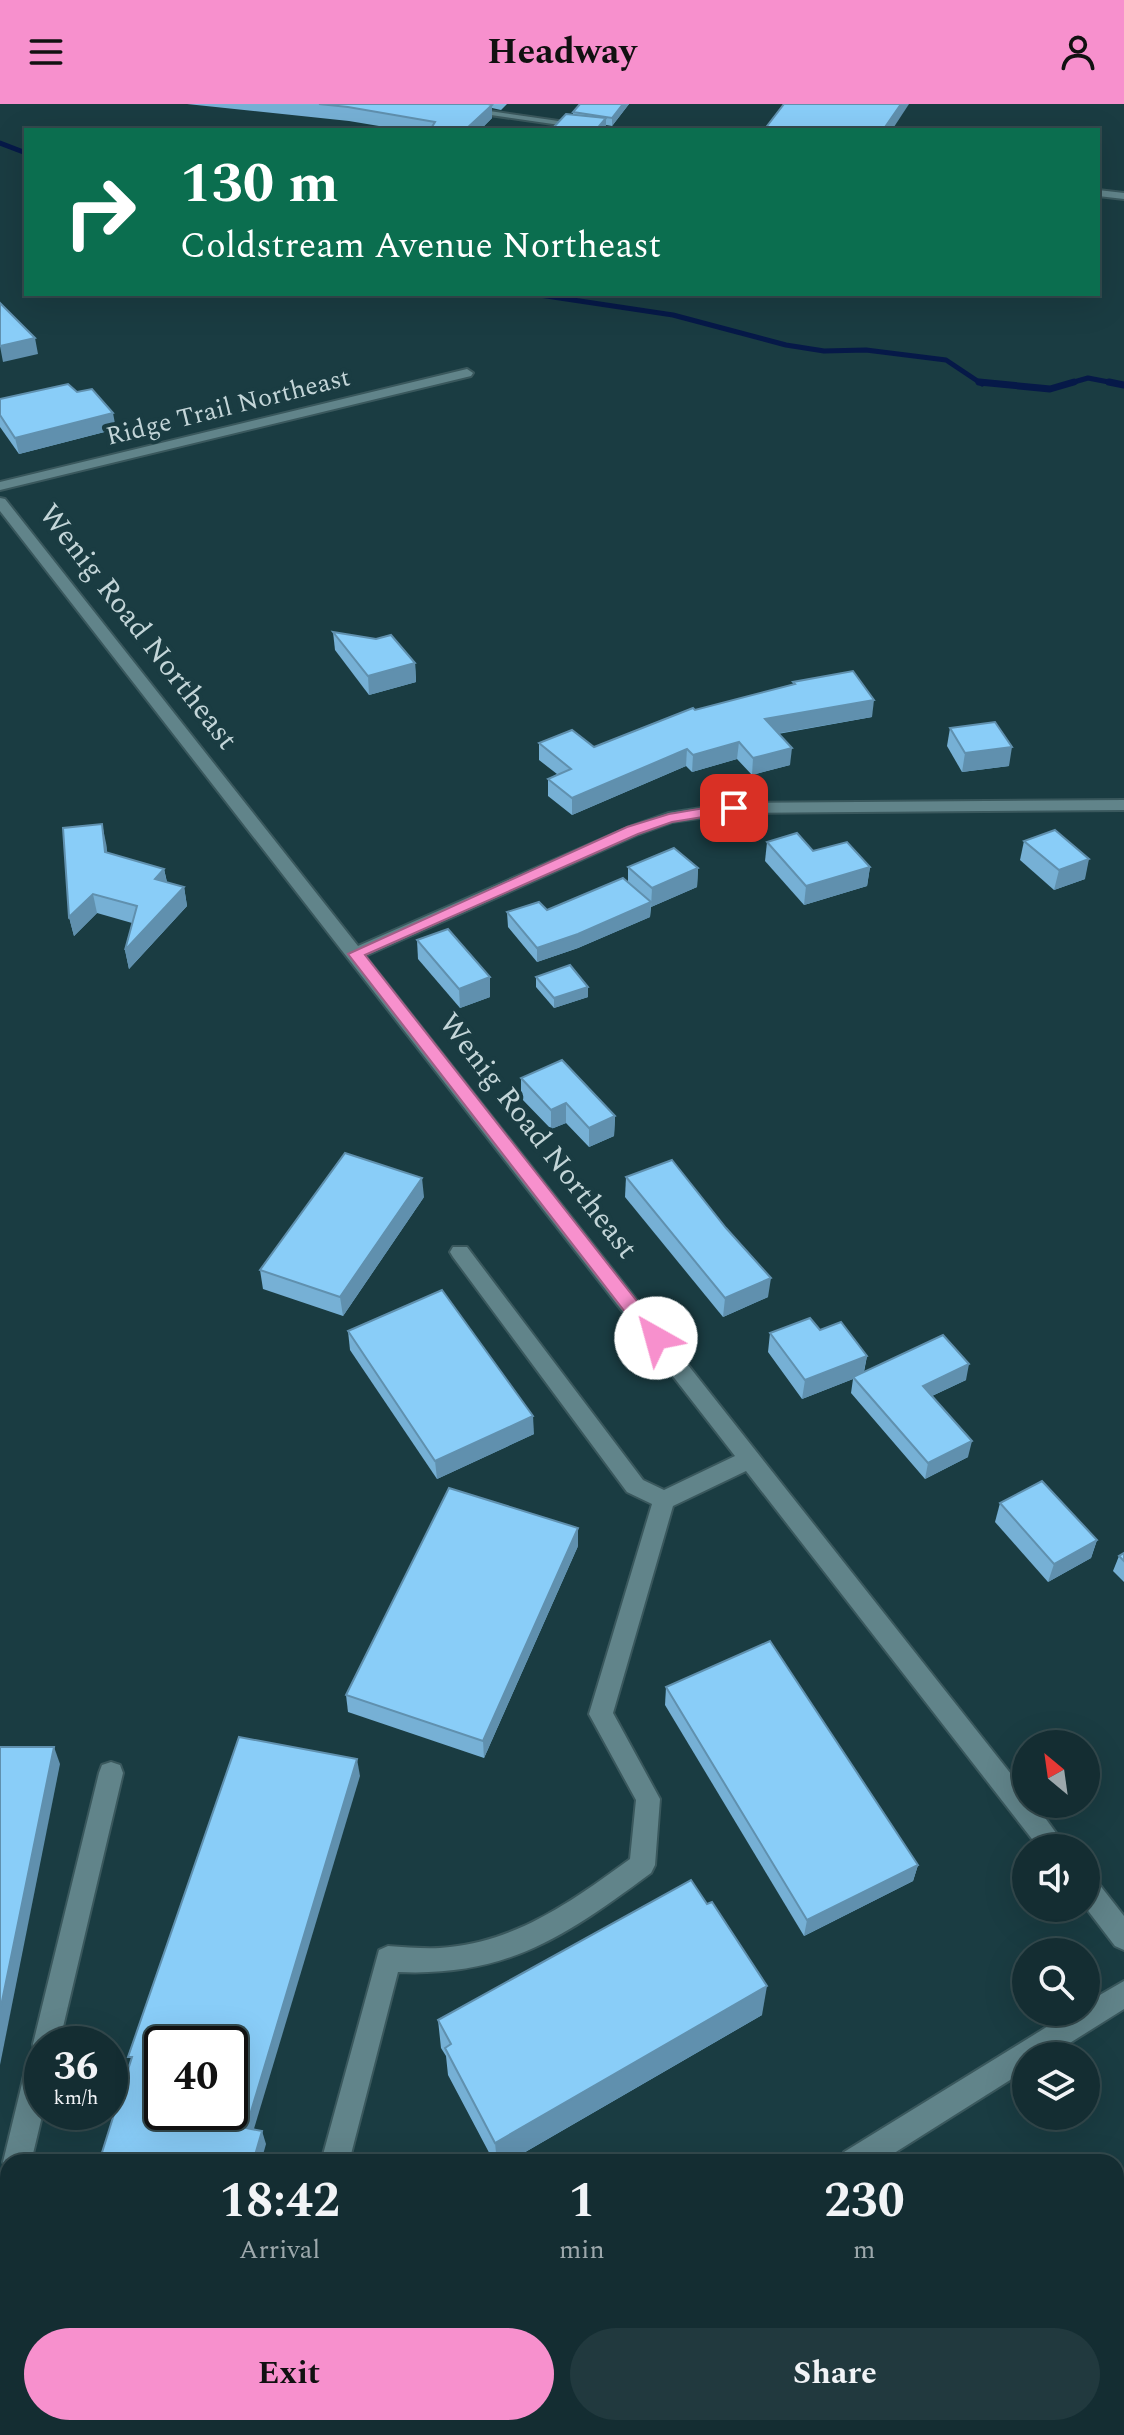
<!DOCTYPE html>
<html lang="en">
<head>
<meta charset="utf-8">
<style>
	:root { --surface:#142d32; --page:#21393e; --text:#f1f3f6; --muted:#9da8ac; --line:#33494d; --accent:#f790cd }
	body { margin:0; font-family:Spectral,serif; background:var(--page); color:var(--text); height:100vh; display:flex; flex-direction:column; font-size:30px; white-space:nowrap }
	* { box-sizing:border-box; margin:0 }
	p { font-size:26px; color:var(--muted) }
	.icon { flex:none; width:44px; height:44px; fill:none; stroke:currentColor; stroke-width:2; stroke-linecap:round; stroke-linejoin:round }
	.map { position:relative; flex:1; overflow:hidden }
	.sheet { position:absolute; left:0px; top:2050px; width:1124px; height:282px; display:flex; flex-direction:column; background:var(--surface); border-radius:24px 24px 0 0; box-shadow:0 8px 32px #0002,0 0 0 2px var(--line) }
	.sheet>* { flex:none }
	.guide { position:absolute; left:24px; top:24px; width:1076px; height:168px; border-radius:0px; box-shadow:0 8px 32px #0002,0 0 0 2px var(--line); background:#0b6e4f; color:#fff; overflow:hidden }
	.needle { width:52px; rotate:331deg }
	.controls { position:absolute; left:1012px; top:1626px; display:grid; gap:16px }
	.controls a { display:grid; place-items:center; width:88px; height:88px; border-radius:50%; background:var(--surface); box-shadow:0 8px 32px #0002,0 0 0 2px var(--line); font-size:40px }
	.speed { position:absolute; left:24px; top:1922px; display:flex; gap:16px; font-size:40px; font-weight:700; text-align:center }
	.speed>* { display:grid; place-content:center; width:104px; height:104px; border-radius:50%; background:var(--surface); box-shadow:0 8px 32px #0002,0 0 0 2px var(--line); line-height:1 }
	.speed small { font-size:20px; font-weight:400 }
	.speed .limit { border:4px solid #111; border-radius:12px; background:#fff; color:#111 }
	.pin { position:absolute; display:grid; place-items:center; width:68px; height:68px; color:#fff; margin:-34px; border-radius:16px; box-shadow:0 4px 12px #0006 }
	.me { position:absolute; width:88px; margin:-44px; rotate:322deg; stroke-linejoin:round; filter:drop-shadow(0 0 6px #0008) }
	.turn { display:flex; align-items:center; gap:28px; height:168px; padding:0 24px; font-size:36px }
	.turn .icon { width:104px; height:104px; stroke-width:2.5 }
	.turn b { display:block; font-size:56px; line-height:68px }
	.eta { display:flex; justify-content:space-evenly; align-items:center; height:136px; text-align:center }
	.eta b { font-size:48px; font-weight:700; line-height:56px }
	.cta { display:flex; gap:16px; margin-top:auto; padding:16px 24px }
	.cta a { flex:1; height:92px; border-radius:48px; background:var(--accent); color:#111; font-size:32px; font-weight:700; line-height:92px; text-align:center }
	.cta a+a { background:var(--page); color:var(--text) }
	header { display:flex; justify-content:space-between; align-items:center; height:104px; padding:0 24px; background:var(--accent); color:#111; font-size:36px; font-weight:700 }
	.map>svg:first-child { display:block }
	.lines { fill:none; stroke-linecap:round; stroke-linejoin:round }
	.stream-far1 { stroke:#061948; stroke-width:5 }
	.stream { stroke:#061948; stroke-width:7 }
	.minor-casing { stroke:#3a585d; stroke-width:4 }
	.minor { fill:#61848a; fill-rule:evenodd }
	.wall { fill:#76b0d5 }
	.shaded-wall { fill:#6090ae }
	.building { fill:#89cdf8; stroke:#6090ae; stroke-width:2; fill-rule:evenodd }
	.route { fill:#f790cd; stroke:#a15e85; stroke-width:2 }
	.labels { text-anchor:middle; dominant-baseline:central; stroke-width:8; stroke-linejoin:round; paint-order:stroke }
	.far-street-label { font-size:26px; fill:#c3d5d8; stroke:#1a3c42 }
	.street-label { font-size:30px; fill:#c3d5d8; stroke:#1a3c42 }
</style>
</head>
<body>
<header><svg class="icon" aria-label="menu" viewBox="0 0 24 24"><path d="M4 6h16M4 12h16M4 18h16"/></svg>Headway<svg class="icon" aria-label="person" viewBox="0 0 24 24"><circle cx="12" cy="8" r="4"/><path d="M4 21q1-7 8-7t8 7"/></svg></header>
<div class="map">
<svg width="1124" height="2331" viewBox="0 0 1124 2331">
	<rect width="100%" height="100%" fill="#1a3c42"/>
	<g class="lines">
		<!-- stream-far1 -->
		<g class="stream-far1">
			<polyline points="0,39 26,49"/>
			<polyline points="533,190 673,211 786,241 824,247 866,246 946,256 982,280"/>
			<polyline points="1067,280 1088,274 1119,280"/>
		</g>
		<!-- stream -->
		<g class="stream">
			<polyline points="979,278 1050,285 1074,278"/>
			<polyline points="1109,278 1124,281"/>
		</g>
		<!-- minor casing -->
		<g class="minor-casing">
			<g id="minor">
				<polygon points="414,0 441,0 621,26 594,26"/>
				<polygon points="1098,86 1124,89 1124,95 1098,92"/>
				<polygon points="467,265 473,269 471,272 0,386 0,378"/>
				<path d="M 0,394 L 5,395 L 358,842 L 627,724 L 669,709 L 734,699 L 1124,696 L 1124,706 L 734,709 L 672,718 L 639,730 L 365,852 L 1026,1689 L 1026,1700 L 1035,1700 L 1067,1744 L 1039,1744 L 746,1367 L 673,1402 L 613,1609 L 660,1695 L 655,1761 L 651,1769 C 566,1832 507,1873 398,1868 L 349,2058 L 321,2058 L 379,1846 L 388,1842 C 408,1843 429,1846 450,1843 C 519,1836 575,1795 630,1755 L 636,1696 L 589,1610 L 652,1400 L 627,1388 L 453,1153 L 450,1148 L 453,1143 L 467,1143 L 643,1376 L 664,1386 L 735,1352 L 0,407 Z"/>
				<polygon points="111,1658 120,1661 123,1669 59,1940 42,1940 43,2008 31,2058 8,2058 8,2068 3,2058 28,1955 34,1945 33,1940 99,1669 102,1661"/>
				<polygon points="1086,1772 1095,1775 1124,1812 1124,1846 1115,1842 1086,1804"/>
				<polygon points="1124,1877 1124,1905 1049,1952 1026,1952 1026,1966 880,2058 840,2058 844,2048 1071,1908 1086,1908 1086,1899"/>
				<polygon points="8,2082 8,2140 0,2143 0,2085"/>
				<polygon points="403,2324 441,2324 438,2331 400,2331"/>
			</g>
		</g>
		<!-- minor -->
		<use href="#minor" class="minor"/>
	</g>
	<!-- wall -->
	<g class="wall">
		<polygon points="187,0 507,0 501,6 492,4 492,14 480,26 403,26 349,17"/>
		<polygon points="580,0 629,0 612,22 606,21 606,26 573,10 573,8"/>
		<polygon points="77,288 116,325 19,350 0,323 0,295"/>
		<polygon points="333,528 415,559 416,578 369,591 335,546"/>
		<polygon points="793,578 872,613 778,630 790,661 752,671 737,655 692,668 686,662 572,711 548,692 548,675 557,670 539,656 539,639 594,643 695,606 793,581"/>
		<polygon points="950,624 1009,662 962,668 947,642"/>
		<polygon points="1024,737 1085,775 1054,786 1020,756"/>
		<polygon points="767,738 813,747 870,763 867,782 804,801 765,757"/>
		<polygon points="106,739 107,749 164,765 167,778 184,783 187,802 129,865 125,846 132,819 97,809 74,832 69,813"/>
		<polygon points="628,763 698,764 697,783 651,803 650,813 578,844 537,858 508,823 507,808 547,806 628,778"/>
		<polygon points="417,836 490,893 460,904 418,855"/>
		<polygon points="536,873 588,883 588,893 554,904 536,883"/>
		<polygon points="521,974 615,1012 614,1032 589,1043 566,1019 551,1025 521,994"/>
		<polygon points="626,1073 768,1193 723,1213 625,1093"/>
		<polygon points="424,1093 343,1212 263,1185 260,1166"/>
		<polygon points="820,1226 867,1252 864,1268 966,1276 932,1292 968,1353 925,1375 851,1289 853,1275 802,1295 768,1248 770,1229"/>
		<polygon points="348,1227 534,1330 437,1375 350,1246"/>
		<polygon points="1000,1399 1097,1436 1091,1454 1048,1478 995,1418"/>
		<polygon points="578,1442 484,1654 348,1608 346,1591"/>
		<polygon points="1124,1449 1124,1478 1113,1467 1119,1452"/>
		<polygon points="666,1583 918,1761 913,1777 804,1832 665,1601"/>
		<polygon points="762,1911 508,2058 494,2058 448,1971 446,1952 441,1944 438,1916"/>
		<polygon points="1082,2324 1116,2324 1124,2331 1087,2331"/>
	</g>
	<!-- shaded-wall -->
	<g class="shaded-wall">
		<polygon points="623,0 629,0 612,22 612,14"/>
		<polygon points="901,0 909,0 892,26 883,26"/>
		<polygon points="492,1 492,14 480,26 465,26"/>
		<polygon points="606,14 606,26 596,26"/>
		<polygon points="35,234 38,250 3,258 0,242"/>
		<polygon points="113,309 116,325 19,350 15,334"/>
		<polygon points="415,559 416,578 369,591 368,572"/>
		<polygon points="874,596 872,613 763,632 765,615"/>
		<polygon points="739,638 737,655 692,668 693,651"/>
		<polygon points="1012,643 1009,662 962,668 965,649"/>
		<polygon points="792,644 790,661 752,671 753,654"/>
		<polygon points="687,645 686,662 572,711 572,694"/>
		<polygon points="102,720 106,739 109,767 105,748"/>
		<polygon points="1089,755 1085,775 1054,786 1059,766"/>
		<polygon points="870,763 867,782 804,801 806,782"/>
		<polygon points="698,764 697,783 651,803 652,784"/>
		<polygon points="164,765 168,784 155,775"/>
		<polygon points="184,783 187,802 129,865 125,846"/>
		<polygon points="93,790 97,809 74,832 69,813"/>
		<polygon points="651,798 650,813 578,844 537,858 537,844"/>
		<polygon points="490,873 490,893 460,904 459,885"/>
		<polygon points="588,883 588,893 554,904 554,894"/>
		<polygon points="566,999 566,1019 551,1025 551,1006"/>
		<polygon points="615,1012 614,1032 589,1043 589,1024"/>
		<polygon points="422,1074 424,1093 343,1212 340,1193"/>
		<polygon points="771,1174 768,1193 723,1213 725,1194"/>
		<polygon points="867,1252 863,1271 853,1273 853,1275 802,1295 805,1276"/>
		<polygon points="969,1260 966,1276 919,1298 923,1282"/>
		<polygon points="533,1312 534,1330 437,1375 435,1357"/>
		<polygon points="972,1337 968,1353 925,1375 928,1359"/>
		<polygon points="578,1424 578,1442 484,1654 483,1637"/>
		<polygon points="1097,1436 1091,1454 1048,1478 1054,1460"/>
		<polygon points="54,1643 60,1660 0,1961 0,1907"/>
		<polygon points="357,1655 360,1672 250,2038 246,2024"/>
		<polygon points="918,1761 913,1777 804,1832 807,1816"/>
		<polygon points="767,1882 762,1911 508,2058 497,2058 495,2039"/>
		<polygon points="262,2027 266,2040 261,2058 253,2058"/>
	</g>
	<!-- building -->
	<g class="building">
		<polygon points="319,0 488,0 492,1 465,26 430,26 435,18 348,3"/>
		<polygon points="580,0 623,0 612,14 573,8"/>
		<polygon points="784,0 901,0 883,26 764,26"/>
		<polygon points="566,10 606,14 596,26 551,26"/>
		<polygon points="0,199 35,234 0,242"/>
		<polygon points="68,280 77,288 92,285 113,309 15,334 0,311 0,295"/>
		<polygon points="333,528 376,535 391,531 415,559 368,572"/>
		<polygon points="853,567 874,596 765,615 792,644 753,654 739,638 693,651 687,645 572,694 548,675 571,665 539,639 572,626 594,643 693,604 695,606 795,580 793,578"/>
		<polygon points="995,618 1012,643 965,649 950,624"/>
		<polygon points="102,720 105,748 164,765 155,775 184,783 125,846 137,802 93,790 69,813 63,724"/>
		<polygon points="1055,726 1089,755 1059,766 1024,737"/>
		<polygon points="797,729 813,747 847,738 870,763 806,782 767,738"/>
		<polygon points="674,744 698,764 652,784 628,763"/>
		<polygon points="623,774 651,798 578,830 537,844 507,808 539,798 547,806"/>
		<polygon points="448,825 490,873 459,885 417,836"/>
		<polygon points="570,861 588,883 554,894 536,873"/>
		<polygon points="562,956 615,1012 589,1024 566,999 551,1006 521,974"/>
		<polygon points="345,1049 422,1074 340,1193 260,1166"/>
		<polygon points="672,1056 726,1124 771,1174 725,1194 626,1073"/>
		<polygon points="442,1186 533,1312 435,1357 348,1227"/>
		<polygon points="810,1214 820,1226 841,1218 867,1252 805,1276 770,1229"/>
		<polygon points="943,1231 969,1260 923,1282 972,1337 928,1359 853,1273"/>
		<polygon points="1042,1377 1097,1436 1054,1460 1000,1399"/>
		<polygon points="449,1384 578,1424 483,1637 346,1591"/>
		<polygon points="1124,1449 1124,1457 1119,1452"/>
		<polygon points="770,1537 918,1761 807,1816 666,1583"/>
		<path d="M 239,1633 L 357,1655 L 246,2024 L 262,2027 L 253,2058 L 99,2058 L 132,1953 L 128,1953 ZM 162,1940 L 230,1940 L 230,2008 L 162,2008 Z"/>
		<polygon points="0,1643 54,1643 0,1907"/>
		<polygon points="691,1776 707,1800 712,1798 767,1882 495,2039 445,1944 451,1940 438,1916"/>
		<polygon points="1124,2235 1124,2331 1102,2331 1098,2324 1116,2324 1116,2241"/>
	</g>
	<!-- route -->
	<polygon class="route" points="734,699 742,704 740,707 672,718 638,730 365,851 662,1229 665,1234 656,1242 649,1239 348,850 627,723 669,710"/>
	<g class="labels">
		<!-- far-street labels -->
		<g class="far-street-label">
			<text transform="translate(228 303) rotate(-14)">Ridge Trail Northeast</text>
		</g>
		<!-- street labels -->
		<g class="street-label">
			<text transform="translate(138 523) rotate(52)">Wenig Road Northeast</text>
			<text transform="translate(538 1032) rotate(52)">Wenig Road Northeast</text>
		</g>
	</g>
</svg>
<div class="controls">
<a><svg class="needle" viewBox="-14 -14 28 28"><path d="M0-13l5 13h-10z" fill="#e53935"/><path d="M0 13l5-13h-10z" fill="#9da8ac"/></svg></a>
<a><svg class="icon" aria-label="sound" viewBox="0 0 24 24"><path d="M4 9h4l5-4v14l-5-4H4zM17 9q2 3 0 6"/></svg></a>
<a><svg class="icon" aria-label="search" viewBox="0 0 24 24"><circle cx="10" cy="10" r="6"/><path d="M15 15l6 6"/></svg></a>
<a><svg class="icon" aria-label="layers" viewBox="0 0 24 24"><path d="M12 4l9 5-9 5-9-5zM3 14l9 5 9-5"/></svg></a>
</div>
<div class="speed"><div>36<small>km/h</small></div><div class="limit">40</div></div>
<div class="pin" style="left:734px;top:704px;background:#d93025"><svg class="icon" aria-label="arrive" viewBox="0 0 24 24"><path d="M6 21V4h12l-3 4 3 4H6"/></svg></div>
<svg class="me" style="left:656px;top:1234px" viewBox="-20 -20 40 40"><circle r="19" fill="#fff"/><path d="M0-13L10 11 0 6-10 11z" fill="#f790cd"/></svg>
<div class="guide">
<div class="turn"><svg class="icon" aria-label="right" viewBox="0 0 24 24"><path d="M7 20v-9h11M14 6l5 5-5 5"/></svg><div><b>130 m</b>Coldstream Avenue Northeast</div></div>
</div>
<section class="sheet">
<div class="eta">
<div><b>18:42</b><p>Arrival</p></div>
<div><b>1</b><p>min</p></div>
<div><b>230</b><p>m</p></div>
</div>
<div class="cta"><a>Exit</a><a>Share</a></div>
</section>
</div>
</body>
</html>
